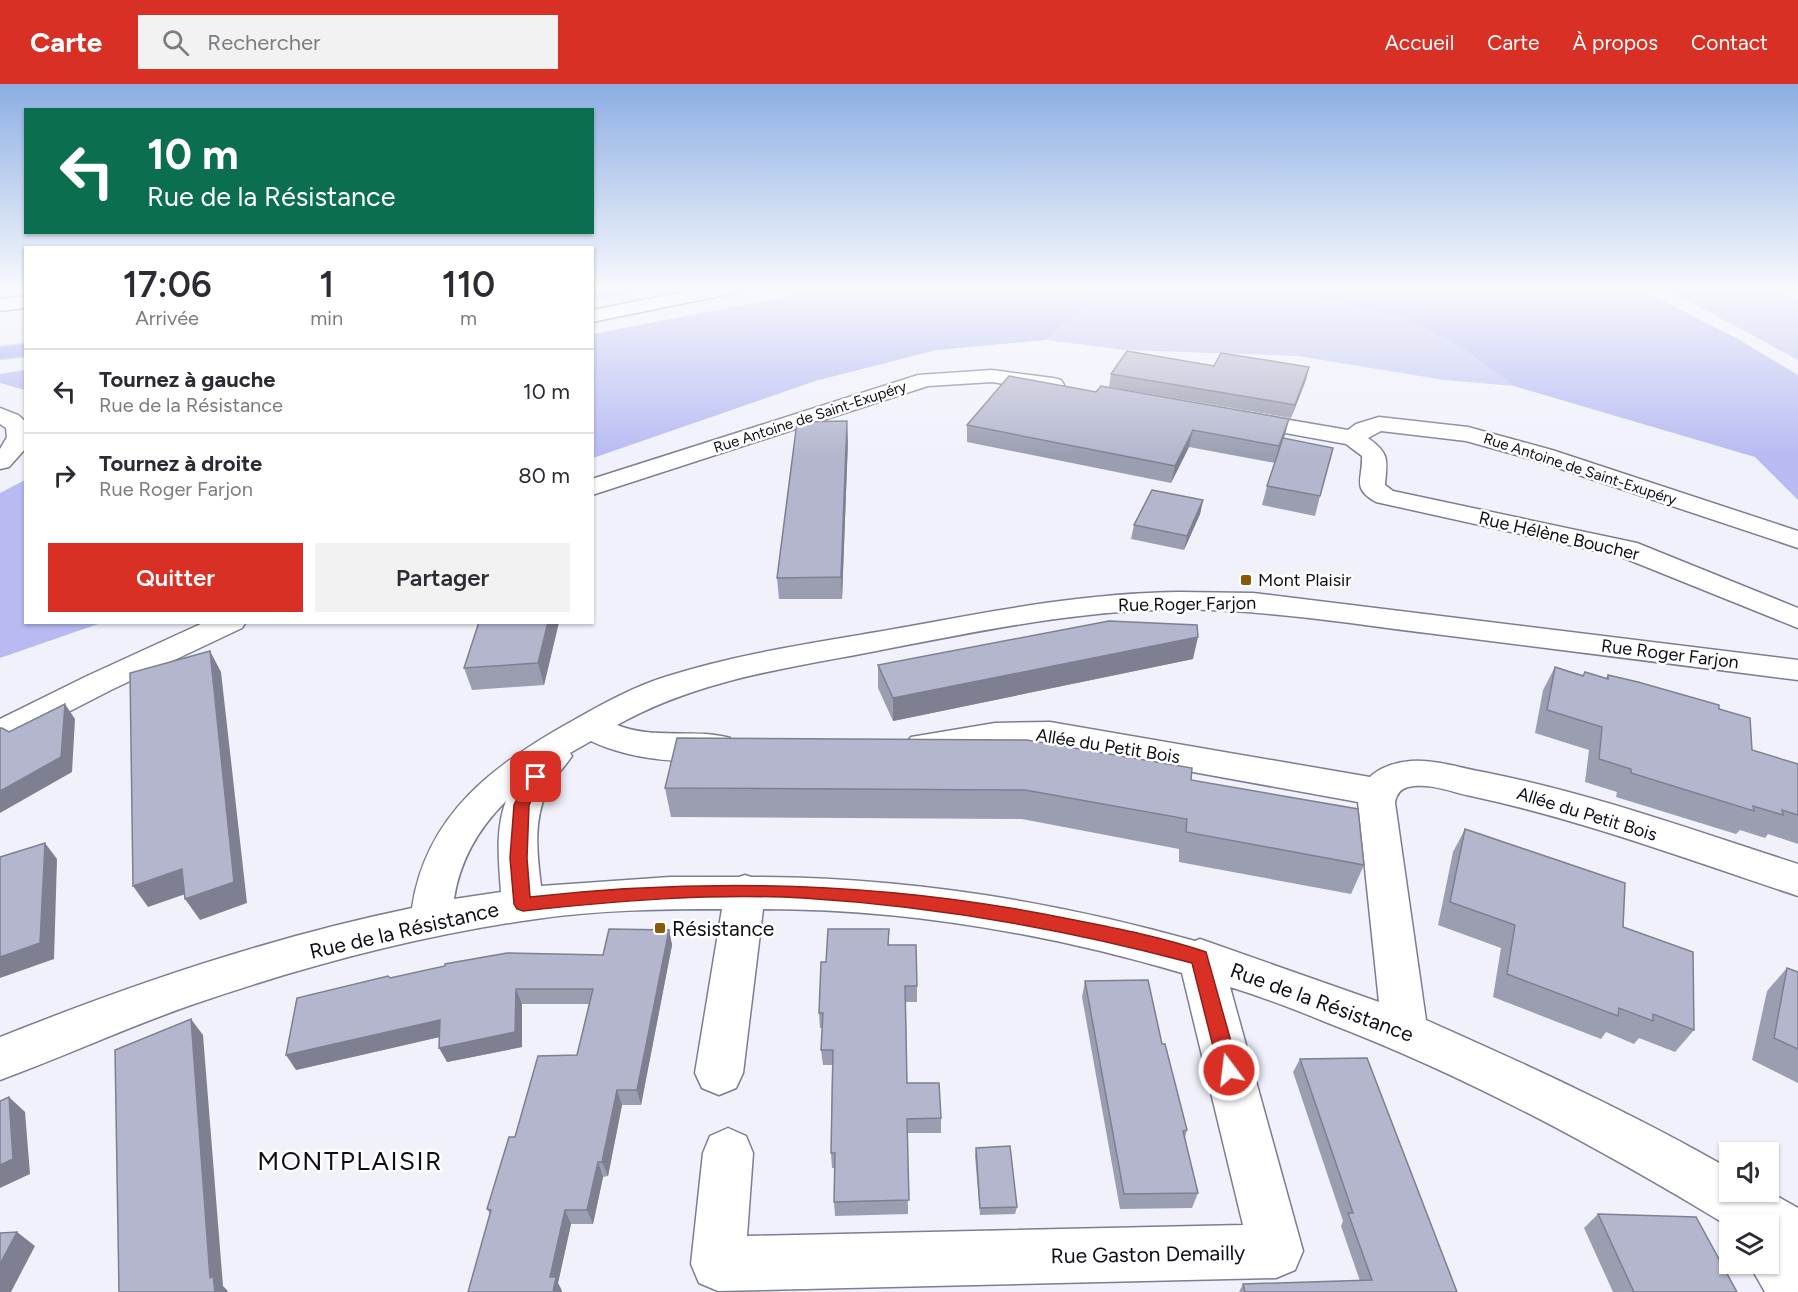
<!DOCTYPE html>
<html lang="fr">
<head>
<meta charset="utf-8">
<style>
	:root { --surface:#fff; --page:#f2f2f3; --text:#2b2b33; --muted:#7c7c81; --line:#e1e1e2; --accent:#d93025 }
	body { margin:0; font-family:Figtree,sans-serif; background:var(--page); color:var(--text); height:100vh; display:flex; flex-direction:column; font-size:22px; white-space:nowrap }
	* { box-sizing:border-box; margin:0 }
	p { font-size:20px; color:var(--muted) }
	.icon { flex:none; width:33px; height:33px; fill:none; stroke:currentColor; stroke-width:2; stroke-linecap:round; stroke-linejoin:round }
	.map { position:relative; flex:1; overflow:hidden }
	.side { position:absolute; left:24px; top:162px; width:570px; height:378px; display:flex; flex-direction:column; background:var(--surface); border-radius:0px; box-shadow:0 2px 4px #0004 }
	.side>* { flex:none }
	.banner { position:absolute; left:24px; top:24px; width:570px; height:126px; border-radius:0px; box-shadow:0 2px 4px #0004; background:#0b6e4f; color:#fff; overflow:hidden }
	.tools { position:absolute; left:1719px; top:1058px; display:grid; gap:12px }
	.tools a { display:grid; place-items:center; width:60px; height:60px; border-radius:0px; background:var(--surface); box-shadow:0 2px 4px #0004; font-size:30px }
	.pin { position:absolute; display:grid; place-items:center; width:51px; height:51px; color:#fff; margin:-26px; border-radius:12px; box-shadow:0 3px 9px #0006 }
	.me { position:absolute; width:66px; margin:-33px; rotate:345deg; stroke-linejoin:round; filter:drop-shadow(0 0 4px #0008) }
	.turn { display:flex; align-items:center; gap:21px; height:126px; padding:0 24px; font-size:27px }
	.turn .icon { width:78px; height:78px; stroke-width:2.5 }
	.turn b { display:block; font-size:42px; line-height:51px }
	.eta { display:flex; justify-content:space-evenly; align-items:center; height:102px; text-align:center }
	.eta b { font-size:36px; font-weight:600; line-height:42px }
	.action { display:flex; gap:12px; margin-top:auto; padding:12px 24px }
	.action a { flex:1; height:69px; border-radius:0px; background:var(--accent); color:#fff; font-size:24px; font-weight:600; line-height:69px; text-align:center }
	.action a+a { background:var(--page); color:var(--text) }
	ul { padding:0; list-style:none }
	li { display:flex; align-items:center; gap:18px; height:84px; padding:0 24px; border-top:2px solid var(--line) }
	li div { flex:1 }
	li b { display:block; font-size:22px }
	li em { font-style:normal }
	header { display:flex; align-items:center; gap:36px; box-sizing:border-box; height:84px; padding:0 30px; background:var(--accent); color:#fff }
	header strong { font-size:28px }
	nav { display:flex; gap:33px; margin-inline-start:auto; font-size:21px }
	.search { width:420px; height:54px; background:var(--page); display:flex; align-items:center; gap:15px; box-sizing:border-box; padding:0 21px; border-radius:0px; color:var(--muted); font-size:22px }
	.map>svg:first-child { display:block }
	.green { fill:#c4c8f2 }
	.forest { fill:#b7bbf2 }
	.lines { fill:none; stroke-linecap:round; stroke-linejoin:round }
	.street-casing { stroke:#7b7d94; stroke-width:3 }
	.secondary-casing { stroke:#7b7d94; stroke-width:3 }
	.highway-casing { stroke:#cfcfd0; stroke-width:3 }
	.street { fill:#fff; fill-rule:evenodd }
	.secondary { fill:#fff; fill-rule:evenodd }
	.highway { fill:#a7abf6; fill-rule:evenodd }
	.wall { fill:#9b9db1 }
	.shaded-wall { fill:#7e7f90 }
	.building { fill:#b4b6ce; stroke:#7e7f90; stroke-width:1.5 }
	.route { fill:#d93025; stroke:#8d1f18; stroke-width:1.5 }
	.poi-dot { fill:#8c5a06; stroke:#fff; stroke-width:2 }
	.labels { text-anchor:middle; dominant-baseline:central; stroke-width:5; stroke-linejoin:round; paint-order:stroke }
	.far-street-label { font-size:15px; fill:#0d0e16; stroke:#fff }
	.street-label { font-size:18px; fill:#0d0e16; stroke:#fff }
	.poi-label { font-size:18px; fill:#0d0e16; stroke:#fff; text-anchor:start }
	.near-poi-label { font-size:21px; fill:#0d0e16; stroke:#fff; text-anchor:start }
	.near-street-label { font-size:21px; fill:#0d0e16; stroke:#fff }
	.near-quarter-label { font-size:26px; letter-spacing:1.5px; fill:#0d0e16; stroke:#fff }
</style>
</head>
<body>
<header>
<strong>Carte</strong>
<div class="search"><svg class="icon" aria-label="search" viewBox="0 0 24 24"><circle cx="10" cy="10" r="6"/><path d="M15 15l6 6"/></svg>Rechercher</div>
<nav><a>Accueil</a><a>Carte</a><a>À propos</a><a>Contact</a></nav>
</header>
<div class="map">
<svg width="1798" height="1208" viewBox="0 0 1798 1208">
	<rect width="100%" height="100%" fill="#f0f1fb"/>
	<!-- green -->
	<g class="green">
		<polygon points="1101,203 1272,203 1406,234 1465,266 1514,302 1444,296 1298,272 1125,266 1046,256 1076,230"/>
		<polygon points="1649,203 1768,203 1798,216 1798,276 1668,206"/>
	</g>
	<!-- forest -->
	<g class="forest">
		<polygon points="593,203 661,203 593,217"/>
		<polygon points="836,203 1101,203 1076,230 1046,256 937,266 815,297 593,374 593,250"/>
		<polygon points="1272,203 1619,203 1652,211 1738,255 1798,291 1798,416 1755,373 1514,302 1465,266 1406,234"/>
		<polygon points="25,286 25,306 0,299 0,290"/>
		<polygon points="25,396 26,538 101,539 0,574 0,409"/>
	</g>
	<g class="lines">
		<!-- street casing -->
		<g class="street-casing">
			<g id="street">
				<polygon points="26,212 26,224 0,227 0,215"/>
				<polygon points="992,286 1053,294 1061,296 1064,301 1061,306 1053,308 992,298 928,302 592,411 592,395 918,291"/>
				<path d="M 1243,328 L 1348,346 L 1356,340 L 1379,333 L 1468,343 L 1552,366 L 1798,447 L 1798,464 L 1534,376 L 1466,357 L 1381,347 L 1368,354 C 1390,370 1387,375 1385,401 L 1393,407 L 1637,459 L 1798,524 L 1798,544 L 1619,472 L 1376,418 C 1351,404 1363,396 1362,372 L 1346,360 L 1235,340 L 1231,335 L 1235,330 Z"/>
				<path d="M 1179,508 L 1253,509 L 1798,576 L 1798,596 C 1674,580 1551,565 1427,549 C 1337,538 1248,523 1157,526 C 1061,529 965,550 871,568 C 782,585 698,596 617,641 C 654,656 693,644 730,654 L 736,663 L 730,672 C 690,683 628,675 591,657 L 570,669 L 572,672 C 564,684 553,694 547,707 C 533,737 537,770 541,802 L 670,793 L 739,793 L 745,791 L 751,793 C 902,793 1050,816 1195,857 L 1200,855 L 1379,918 L 1358,718 L 1050,662 L 995,663 L 923,673 L 911,669 L 905,661 L 911,653 L 995,639 L 1050,638 L 1370,693 C 1380,683 1397,678 1411,677 C 1436,675 1463,685 1488,689 C 1594,710 1695,747 1798,780 L 1798,812 C 1689,776 1583,736 1471,712 C 1452,708 1428,698 1408,703 C 1400,705 1396,711 1395,719 L 1426,936 C 1530,982 1632,1029 1730,1085 L 1730,1107 L 1768,1107 L 1798,1124 L 1798,1208 L 1765,1208 L 1749,1180 L 1768,1179 L 1768,1140 L 1730,1140 L 1730,1143 C 1601,1065 1469,993 1328,939 C 1296,926 1263,913 1230,903 L 1303,1167 L 1295,1186 L 1276,1194 L 718,1207 L 699,1199 L 691,1180 L 703,1069 L 710,1052 L 728,1044 L 746,1052 L 753,1069 L 747,1152 L 1243,1141 L 1182,889 C 1046,849 905,825 763,825 L 743,989 L 736,1004 L 719,1011 L 702,1004 L 695,989 L 722,825 C 660,825 598,826 536,835 C 420,851 305,882 194,920 C 128,943 65,972 0,996 L 0,953 C 134,900 271,853 412,824 C 426,729 496,679 574,636 C 604,619 635,602 668,592 C 744,568 822,558 900,544 C 992,527 1085,509 1179,508 ZM 506,717 C 495,746 499,778 501,808 L 454,815 C 460,776 478,745 506,717 Z"/>
				<polygon points="205,538 246,538 242,544 111,606 12,657 0,661 0,635 87,592"/>
			</g>
		</g>
		<!-- secondary casing -->
		<g class="secondary-casing">
			<g id="secondary">
				<polygon points="711,203 748,203 745,207 739,208 592,238 592,226"/>
				<polygon points="0,324 18,331 26,338 26,364 9,383 0,385 0,365 7,353 6,344 0,340"/>
			</g>
		</g>
		<!-- highway casing -->
		<g class="highway-casing">
			<polygon id="highway" points="26,260 26,272 0,275 0,263"/>
		</g>
		<!-- street -->
		<use href="#street" class="street"/>
		<!-- secondary -->
		<use href="#secondary" class="secondary"/>
		<!-- highway -->
		<use href="#highway" class="highway"/>
	</g>
	<!-- wall -->
	<g class="wall">
		<polygon points="1214,282 1309,283 1306,296 1291,334 1109,303 1111,290"/>
		<polygon points="1096,308 1284,354 1320,412 1315,432 1262,421 1267,402 1275,379 1189,363 1171,399 967,358 967,341"/>
		<polygon points="848,356 842,515 779,515 777,494"/>
		<polygon points="1203,416 1200,430 1184,466 1131,455 1134,441"/>
		<polygon points="479,538 559,538 544,601 472,606 464,584"/>
		<polygon points="1193,575 893,637 878,604 878,581"/>
		<polygon points="1555,583 1583,591 1585,588 1606,594 1608,591 1719,625 1752,666 1798,680 1798,760 1768,750 1765,754 1740,746 1736,750 1616,713 1617,708 1585,698 1589,666 1535,649 1543,606"/>
		<polygon points="1191,696 1364,781 1351,810 1179,778 1179,765 1022,735 671,733 665,704"/>
		<polygon points="1465,745 1623,843 1694,946 1675,968 1639,954 1634,960 1606,948 1601,955 1493,913 1501,864 1438,841 1453,768"/>
		<polygon points="669,846 672,861 641,1021 622,1021 608,1092 603,1093 593,1140 571,1140 558,1199 562,1207 490,1130 487,1125 515,1053 577,971 589,920 522,920 522,963 447,978 440,953 296,986 390,894 603,871"/>
		<polygon points="889,861 917,902 917,918 906,918 907,999 941,1034 941,1049 907,1049 908,1130 835,1132 834,1118 835,1084 832,1084 831,1069 832,981 823,981 821,966 822,944 820,944 819,929 826,878"/>
		<polygon points="1787,884 1798,888 1798,999 1752,976 1767,907"/>
		<polygon points="1085,897 1162,960 1187,1046 1185,1054 1198,1109 1192,1124 1120,1125 1082,913"/>
		<polygon points="1300,975 1457,1208 1239,1208 1243,1200 1360,1197 1341,1142 1343,1137 1293,988"/>
		<polygon points="976,1064 1017,1123 1015,1130 980,1131 975,1072"/>
		<polygon points="1598,1130 1737,1208 1613,1208 1584,1144"/>
	</g>
	<!-- shaded-wall -->
	<g class="shaded-wall">
		<polygon points="1309,283 1306,296 1291,334 1295,321"/>
		<polygon points="1289,335 1285,351 1275,379 1279,362"/>
		<polygon points="847,337 848,356 842,515 841,493"/>
		<polygon points="1193,346 1189,363 1171,399 1175,382"/>
		<polygon points="1203,416 1200,430 1184,466 1187,452"/>
		<polygon points="548,538 559,538 544,601 538,579"/>
		<polygon points="1198,553 1193,575 893,637 893,614"/>
		<polygon points="210,567 221,588 247,819 200,836 185,815"/>
		<polygon points="65,620 75,635 72,688 0,729 0,707"/>
		<polygon points="45,759 57,775 54,875 0,894 0,873"/>
		<polygon points="182,785 197,806 148,823 133,802"/>
		<polygon points="669,846 672,861 641,1021 637,1006"/>
		<polygon points="516,905 522,920 522,963 447,978 439,964"/>
		<polygon points="191,935 203,951 223,1202 227,1206 228,1208 215,1208 210,1194"/>
		<polygon points="440,936 448,951 296,986 286,971"/>
		<polygon points="617,1006 622,1021 608,1092 602,1078"/>
		<polygon points="9,1013 25,1028 30,1090 0,1104 0,1081"/>
		<polygon points="598,1078 603,1093 593,1140 587,1126"/>
		<polygon points="565,1126 571,1140 558,1199 562,1207 562,1208 553,1208 550,1193"/>
		<polygon points="17,1148 35,1162 11,1208 0,1208 0,1180"/>
	</g>
	<!-- building -->
	<g class="building">
		<polygon points="1127,267 1214,282 1221,269 1309,283 1295,321 1111,290"/>
		<polygon points="1009,292 1096,308 1101,302 1289,335 1279,362 1193,346 1175,382 967,341"/>
		<polygon points="847,337 841,493 777,494 797,338"/>
		<polygon points="1283,354 1333,364 1320,412 1267,402"/>
		<polygon points="1152,406 1203,416 1187,452 1134,441"/>
		<polygon points="1109,537 1197,541 1198,553 893,614 878,581"/>
		<polygon points="479,538 548,538 538,579 464,584"/>
		<polygon points="210,567 234,798 185,815 182,785 133,802 130,589"/>
		<polygon points="1555,583 1583,592 1585,588 1608,595 1608,591 1638,598 1719,621 1719,625 1750,634 1752,666 1798,680 1798,731 1782,726 1783,731 1753,722 1754,727 1631,689 1631,685 1599,675 1602,643 1547,626"/>
		<polygon points="65,620 61,673 0,707 0,644 2,644 9,648"/>
		<polygon points="677,654 1027,656 1192,684 1191,696 1358,725 1364,781 1186,748 1187,735 1025,706 665,704"/>
		<polygon points="1465,745 1625,799 1623,843 1693,868 1694,946 1653,930 1653,937 1619,924 1618,932 1507,890 1515,841 1450,818"/>
		<polygon points="45,759 40,859 0,873 0,773"/>
		<polygon points="609,845 669,846 637,1006 617,1006 602,1078 598,1078 587,1126 565,1126 550,1193 556,1193 553,1208 468,1208 491,1126 487,1125 509,1053 515,1053 538,972 577,971 593,905 516,905 515,948 439,964 440,936 286,971 297,914 388,892 390,894 445,882 445,880 507,869 603,871"/>
		<polygon points="828,845 889,845 888,861 916,861 917,902 905,902 907,999 939,999 941,1034 907,1035 909,1116 834,1118 835,1069 831,1069 833,966 821,966 823,929 819,929 821,878 826,878"/>
		<polygon points="1787,884 1798,888 1798,965 1774,954"/>
		<polygon points="1148,896 1162,960 1165,960 1187,1046 1183,1047 1198,1109 1124,1110 1085,897"/>
		<polygon points="191,935 210,1194 213,1192 215,1208 119,1208 115,966"/>
		<polygon points="1367,974 1457,1208 1245,1208 1243,1200 1372,1196 1348,1129 1353,1129 1300,975"/>
		<polygon points="9,1013 13,1075 0,1081 0,1017"/>
		<polygon points="1010,1062 1017,1123 980,1124 976,1064"/>
		<polygon points="1598,1130 1696,1133 1737,1208 1634,1208"/>
		<polygon points="17,1148 0,1180 0,1149"/>
	</g>
	<!-- sky -->
	<linearGradient id="sky" x2="0" y2="1"><stop stop-color="#8caee3"/><stop offset="0.55" stop-color="#f8f9fd"/><stop offset="1" stop-color="#f8f9fd" stop-opacity="0"/></linearGradient>
	<rect width="1798" height="372" fill="url(#sky)"/>
	<!-- route -->
	<path class="route" d="M 536,688 L 543,693 L 529,721 L 527,774 L 530,813 C 712,793 890,798 1069,835 C 1115,844 1162,853 1206,868 L 1239,986 L 1236,993 L 1229,995 L 1222,993 L 1219,986 L 1192,879 C 1065,845 935,822 803,814 C 711,809 615,817 523,827 L 517,825 L 514,820 L 510,774 L 514,721 L 530,689 Z"/>
	<!-- markers -->
	<g class="poi-dot">
		<rect x="1240" y="490" width="12" height="12" rx="3"/>
		<rect x="654" y="838" width="12" height="12" rx="3"/>
	</g>
	<g class="labels">
		<!-- far-street labels -->
		<g class="far-street-label">
			<text transform="translate(810 333) rotate(-18)">Rue Antoine de Saint-Exupéry</text>
			<text transform="translate(1580 385) rotate(18)">Rue Antoine de Saint-Exupéry</text>
		</g>
		<!-- street labels -->
		<g class="street-label">
			<text transform="translate(1559 452) rotate(13)">Rue Hélène Boucher</text>
			<text transform="translate(1187 520) rotate(-1)">Rue Roger Farjon</text>
			<text transform="translate(1670 570) rotate(7)">Rue Roger Farjon</text>
			<text transform="translate(1108 662) rotate(9)">Allée du Petit Bois</text>
			<text transform="translate(1587 730) rotate(17)">Allée du Petit Bois</text>
		</g>
		<!-- poi labels -->
		<g class="poi-label">
			<text x="1258" y="496">Mont Plaisir</text>
		</g>
		<!-- near-poi labels -->
		<g class="near-poi-label">
			<text x="672" y="844">Résistance</text>
		</g>
		<!-- near-street labels -->
		<g class="near-street-label">
			<text transform="translate(404 846) rotate(-13)">Rue de la Résistance</text>
			<text transform="translate(1322 918) rotate(20)">Rue de la Résistance</text>
			<text transform="translate(1148 1170) rotate(-1)">Rue Gaston Demailly</text>
		</g>
		<!-- near-quarter labels -->
		<g class="near-quarter-label">
			<text x="350" y="1077">MONTPLAISIR</text>
		</g>
	</g>
</svg>
<div class="tools">
<a><svg class="icon" aria-label="sound" viewBox="0 0 24 24"><path d="M4 9h4l5-4v14l-5-4H4zM17 9q2 3 0 6"/></svg></a>
<a><svg class="icon" aria-label="layers" viewBox="0 0 24 24"><path d="M12 4l9 5-9 5-9-5zM3 14l9 5 9-5"/></svg></a>
</div>
<div class="pin" style="left:536px;top:693px;background:#d93025"><svg class="icon" aria-label="arrive" viewBox="0 0 24 24"><path d="M6 21V4h12l-3 4 3 4H6"/></svg></div>
<svg class="me" style="left:1229px;top:986px" viewBox="-20 -20 40 40"><circle r="17" fill="#d93025" stroke="#fff" stroke-width="3"/><path d="M0-11L8 9 0 5-8 9z" fill="#fff"/></svg>
<div class="banner">
<div class="turn"><svg class="icon" aria-label="left" viewBox="0 0 24 24"><path d="M17 20v-9H6M10 6l-5 5 5 5"/></svg><div><b>10 m</b>Rue de la Résistance</div></div>
</div>
<section class="side">
<div class="eta">
<div><b>17:06</b><p>Arrivée</p></div>
<div><b>1</b><p>min</p></div>
<div><b>110</b><p>m</p></div>
</div>
<ul>
<li><svg class="icon" aria-label="left" viewBox="0 0 24 24"><path d="M17 20v-9H6M10 6l-5 5 5 5"/></svg><div><b>Tournez à gauche</b><p>Rue de la Résistance</p></div><em>10 m</em></li>
<li><svg class="icon" aria-label="right" viewBox="0 0 24 24"><path d="M7 20v-9h11M14 6l5 5-5 5"/></svg><div><b>Tournez à droite</b><p>Rue Roger Farjon</p></div><em>80 m</em></li>
</ul>
<div class="action"><a>Quitter</a><a>Partager</a></div>
</section>
</div>
</body>
</html>
